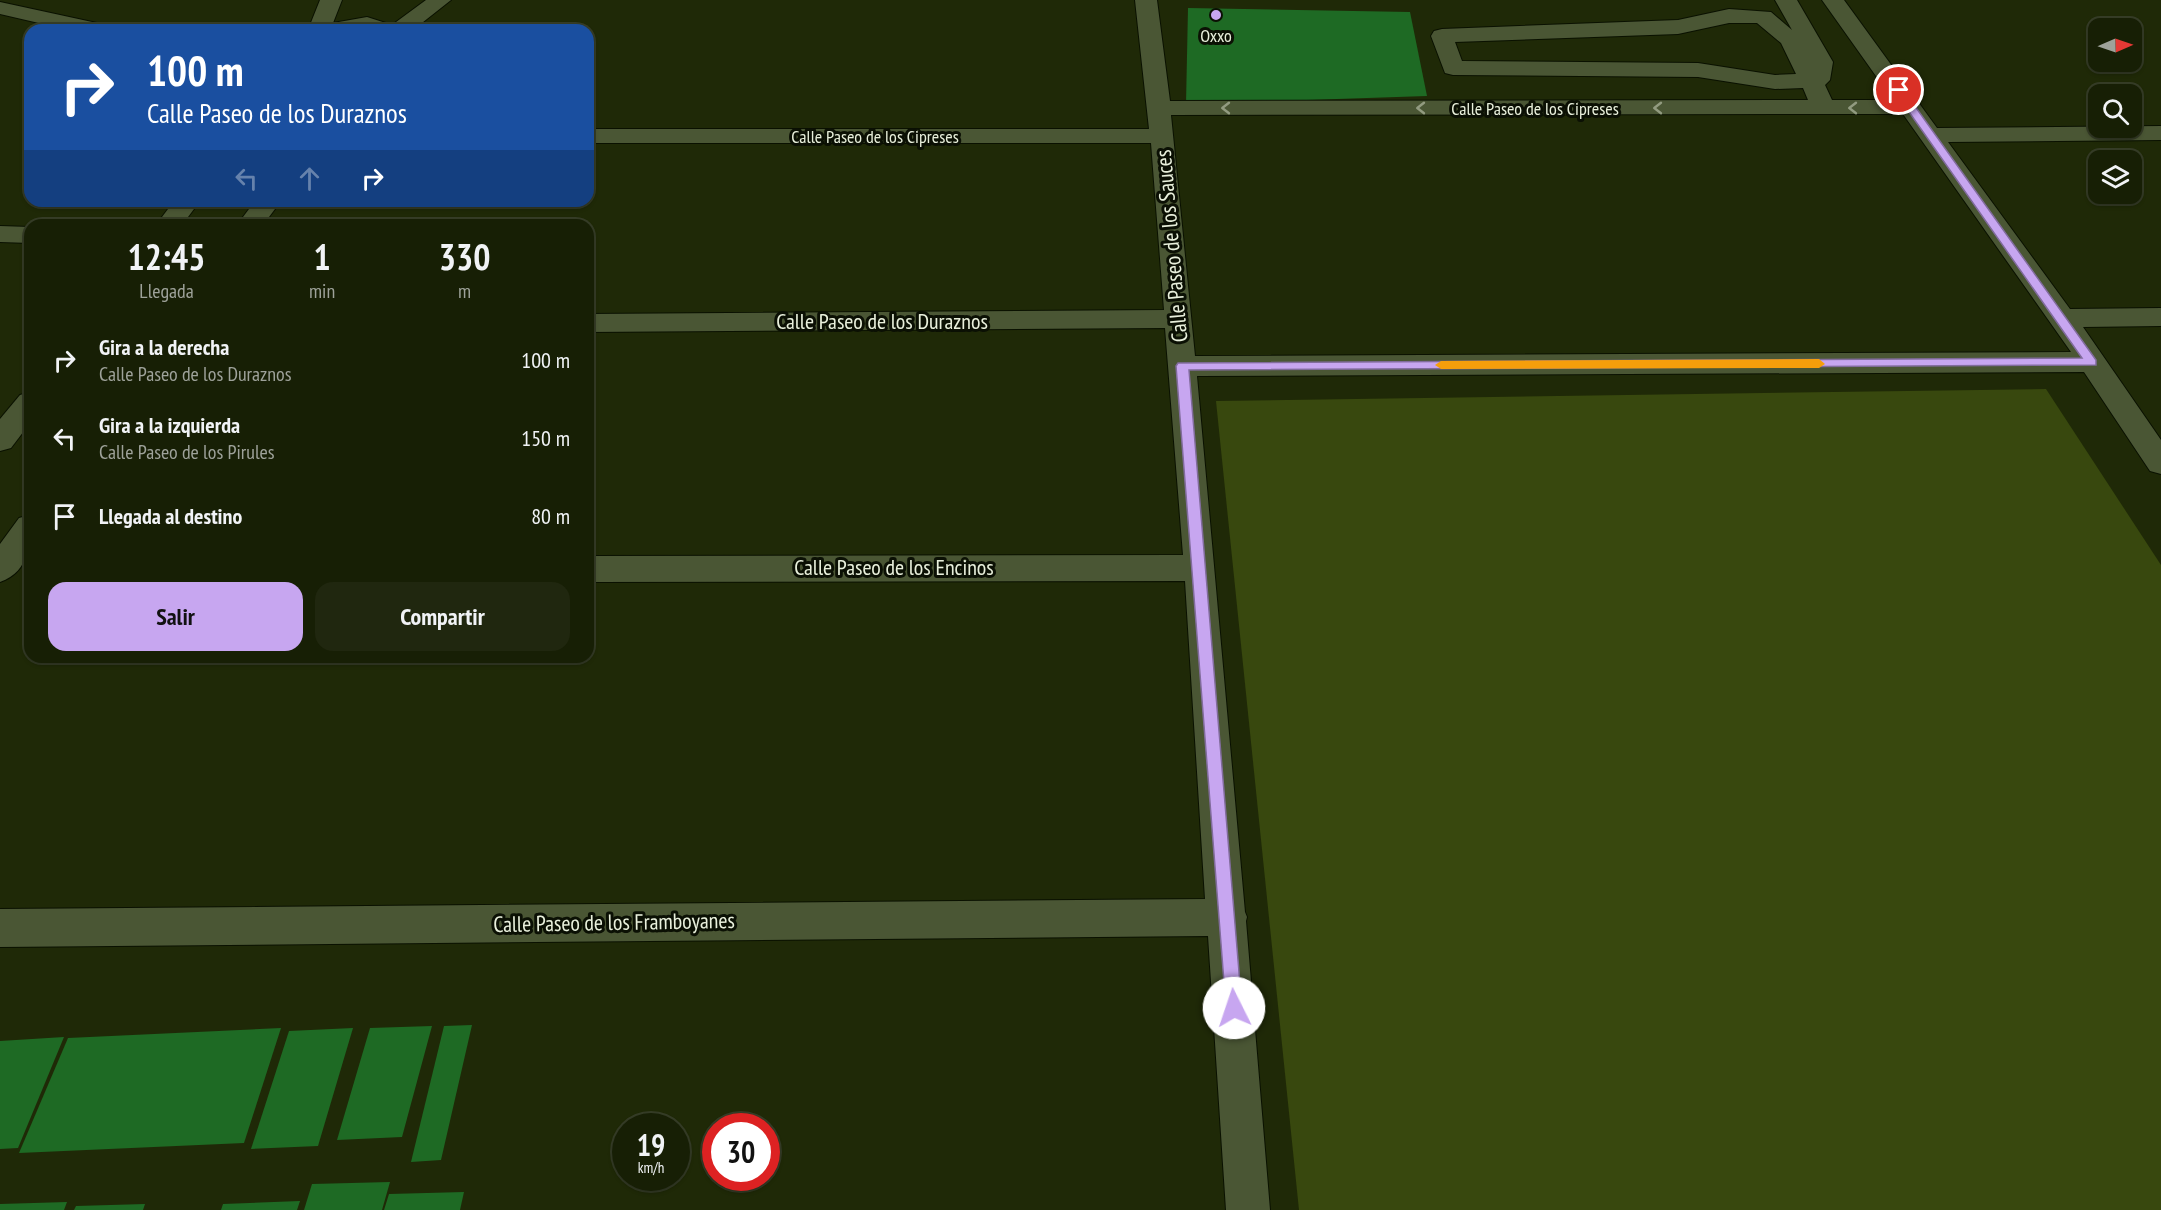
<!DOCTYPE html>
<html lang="es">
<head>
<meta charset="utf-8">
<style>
	:root { --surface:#171f05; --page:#20270f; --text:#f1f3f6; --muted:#9ea29a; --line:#363d27; --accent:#c7a6f0 }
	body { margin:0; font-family:"PT Sans Narrow",sans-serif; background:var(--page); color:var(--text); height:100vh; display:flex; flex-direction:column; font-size:22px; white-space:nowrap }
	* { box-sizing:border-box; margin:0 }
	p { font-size:20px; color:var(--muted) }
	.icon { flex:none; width:33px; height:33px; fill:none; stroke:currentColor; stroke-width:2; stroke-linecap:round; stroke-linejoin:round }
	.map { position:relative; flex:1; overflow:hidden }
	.sheet { position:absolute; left:24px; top:219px; width:570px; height:444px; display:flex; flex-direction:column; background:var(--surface); border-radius:18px; box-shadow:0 2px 4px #0004,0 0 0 2px var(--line) }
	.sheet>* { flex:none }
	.top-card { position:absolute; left:24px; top:24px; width:570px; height:183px; border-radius:18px; box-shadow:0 2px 4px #0004,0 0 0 2px var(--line); background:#1a4fa0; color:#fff; overflow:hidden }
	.needle { width:39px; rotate:88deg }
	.fabs { position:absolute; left:2088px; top:18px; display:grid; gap:12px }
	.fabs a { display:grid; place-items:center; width:54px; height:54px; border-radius:12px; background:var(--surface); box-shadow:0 2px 4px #0004,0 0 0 2px var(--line); font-size:30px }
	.speed { position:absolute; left:612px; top:1113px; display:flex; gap:12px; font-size:30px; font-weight:700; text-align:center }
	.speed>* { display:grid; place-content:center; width:78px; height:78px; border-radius:50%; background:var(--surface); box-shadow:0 2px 4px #0004,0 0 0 2px var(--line); line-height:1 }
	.speed small { font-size:15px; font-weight:400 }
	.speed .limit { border:9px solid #d22; background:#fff; color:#111 }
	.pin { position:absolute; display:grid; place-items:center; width:51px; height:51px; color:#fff; margin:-26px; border:3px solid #fff; border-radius:50%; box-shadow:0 2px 6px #0007 }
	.me { position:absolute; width:66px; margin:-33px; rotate:356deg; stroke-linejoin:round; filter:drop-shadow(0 0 4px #0008) }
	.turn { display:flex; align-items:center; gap:21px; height:126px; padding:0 24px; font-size:27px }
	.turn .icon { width:78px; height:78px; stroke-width:2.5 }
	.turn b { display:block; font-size:42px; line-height:51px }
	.lanes { display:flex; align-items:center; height:57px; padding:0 24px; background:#0003; justify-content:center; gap:30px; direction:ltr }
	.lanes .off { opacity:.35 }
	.eta { display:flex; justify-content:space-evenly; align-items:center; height:102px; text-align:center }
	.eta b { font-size:36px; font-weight:800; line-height:42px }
	.action { display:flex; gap:12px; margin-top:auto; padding:12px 24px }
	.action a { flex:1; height:69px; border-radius:18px; background:var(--accent); color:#111; font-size:24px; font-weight:800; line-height:69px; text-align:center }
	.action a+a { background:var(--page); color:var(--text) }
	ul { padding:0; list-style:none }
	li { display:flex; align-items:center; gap:18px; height:78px; padding:0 24px }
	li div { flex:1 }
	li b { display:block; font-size:22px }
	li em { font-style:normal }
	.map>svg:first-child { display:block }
	.green { fill:#38480e }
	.building { fill:#1e6a24 }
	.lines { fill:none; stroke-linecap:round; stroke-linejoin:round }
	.minor-casing { stroke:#0a1100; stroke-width:2 }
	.minor { fill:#4a5634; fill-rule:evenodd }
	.oneway { stroke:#929b80 }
	.route { fill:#c7a6f0; stroke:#816c9c; stroke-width:1.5 }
	.slow { fill:#f59e0b }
	.poi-dot { fill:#c7a6f0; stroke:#0b1004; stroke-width:2 }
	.labels { text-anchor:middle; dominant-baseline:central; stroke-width:6; stroke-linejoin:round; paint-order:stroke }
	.far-poi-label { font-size:18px; fill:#e9f0dc; stroke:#0b1004 }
	.far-street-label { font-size:18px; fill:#e9f0dc; stroke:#0b1004 }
	.street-label { font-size:22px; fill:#e9f0dc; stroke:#0b1004 }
</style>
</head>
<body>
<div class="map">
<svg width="2161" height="1210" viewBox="0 0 2161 1210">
	<rect width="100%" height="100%" fill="#1f2907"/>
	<!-- green -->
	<polygon class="green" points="2046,389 2161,565 2161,1210 1299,1210 1216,401"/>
	<!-- building -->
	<g class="building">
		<polygon points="1188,8 1410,12 1427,96 1186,104"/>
		<polygon points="472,1025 441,1160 411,1162 444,1026"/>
		<polygon points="432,1026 402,1137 337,1140 370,1028"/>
		<polygon points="281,1028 244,1143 19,1153 68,1038"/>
		<polygon points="353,1028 318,1146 251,1149 289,1031"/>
		<polygon points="64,1037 18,1148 0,1149 0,1041"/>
		<polygon points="390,1182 382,1210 304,1210 312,1184"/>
		<polygon points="464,1192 460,1210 384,1210 389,1194"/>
		<polygon points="300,1201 297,1210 221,1210 223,1204"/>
		<polygon points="67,1202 64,1210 0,1210 0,1204"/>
		<polygon points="145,1204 143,1210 74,1210 76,1206"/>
	</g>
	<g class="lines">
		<!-- minor casing -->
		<g class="minor-casing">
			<g id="minor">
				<polygon points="320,0 342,0 333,23 367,17 392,25 426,0 451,0 413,30 308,30"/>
				<path d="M 1135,0 L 1157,0 L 1170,101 L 1808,100 L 1803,88 L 1775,89 L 1698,77 L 1453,75 L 1445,73 L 1431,36 L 1434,31 L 1442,29 L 1678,20 L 1729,9 L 1771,12 L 1792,30 L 1775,0 L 1797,0 L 1833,62 L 1830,80 L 1825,85 L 1832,100 L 1893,100 L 1822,0 L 1844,0 L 1937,128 L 2161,126 L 2161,140 L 1948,142 L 2070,309 L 2161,308 L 2161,326 L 2083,327 L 2161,440 L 2161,474 L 2150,471 L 2084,372 L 1197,376 L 1245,912 L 1247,917 L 1246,921 L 1270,1210 L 1226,1210 L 1208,936 L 0,947 L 0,909 L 1205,899 L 1185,581 L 588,582 L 588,556 L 1183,555 L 1165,328 L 588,332 L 588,314 L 1164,310 L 1151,143 L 588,143 L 588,129 L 1149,129 ZM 1729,23 L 1757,23 L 1781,43 L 1796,74 L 1775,75 L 1698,63 L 1462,61 L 1455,42 L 1678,34 ZM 1828,114 L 1903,114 L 2071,352 L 1195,356 L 1171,115 Z"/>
				<polygon points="0,2 106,25 109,30 69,30 0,14"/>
				<polygon points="174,201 200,201 182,225 156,225"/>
				<polygon points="255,201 281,201 263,225 237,225"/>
				<polygon points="0,226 30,227 30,243 0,242"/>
				<polygon points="30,392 30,423 11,448 0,451 0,419 20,395"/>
				<path d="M 30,515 C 30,542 31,571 0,582 L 0,544 L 19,518 Z"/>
			</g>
		</g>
		<!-- minor -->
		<use href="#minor" class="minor"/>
	</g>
	<!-- one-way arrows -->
	<defs><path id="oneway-chevron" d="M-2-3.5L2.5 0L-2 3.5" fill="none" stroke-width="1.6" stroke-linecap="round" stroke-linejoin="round" transform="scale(1.5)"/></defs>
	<g class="oneway">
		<use href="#oneway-chevron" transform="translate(1226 108) rotate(180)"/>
		<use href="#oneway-chevron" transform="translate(1421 108) rotate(180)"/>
		<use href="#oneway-chevron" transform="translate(1658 108) rotate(180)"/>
		<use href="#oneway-chevron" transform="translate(1853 108) rotate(180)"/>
	</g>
	<!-- route -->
	<polygon class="route" points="1895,88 1902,88 2096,360 2096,365 1189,370 1242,1008 1240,1013 1234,1016 1228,1013 1226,1008 1176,366 1178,363 2082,358 1895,92"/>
	<!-- slow -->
	<polygon class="slow" points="1819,359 1825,364 1819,368 1441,369 1435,365 1441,361"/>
	<!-- markers -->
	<circle class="poi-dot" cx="1216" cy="15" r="6"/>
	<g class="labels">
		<!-- far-poi labels -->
		<g class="far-poi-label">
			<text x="1216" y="35">Oxxo</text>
		</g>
		<!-- far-street labels -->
		<g class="far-street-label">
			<text x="1535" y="108">Calle Paseo de los Cipreses</text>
			<text x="875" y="136">Calle Paseo de los Cipreses</text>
		</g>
		<!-- street labels -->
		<g class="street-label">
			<text transform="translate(1171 246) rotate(-95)">Calle Paseo de los Sauces</text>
			<text x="882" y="321">Calle Paseo de los Duraznos</text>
			<text x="894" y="567">Calle Paseo de los Encinos</text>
			<text transform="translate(614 922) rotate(-1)">Calle Paseo de los Framboyanes</text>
		</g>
	</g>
</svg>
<div class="fabs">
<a><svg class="needle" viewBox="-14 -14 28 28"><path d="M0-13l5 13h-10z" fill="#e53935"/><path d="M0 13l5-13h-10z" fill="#9ea29a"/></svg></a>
<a><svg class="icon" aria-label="search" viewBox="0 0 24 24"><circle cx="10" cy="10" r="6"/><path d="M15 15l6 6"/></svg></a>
<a><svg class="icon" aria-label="layers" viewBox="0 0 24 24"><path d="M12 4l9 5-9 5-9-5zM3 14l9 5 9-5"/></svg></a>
</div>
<div class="speed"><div>19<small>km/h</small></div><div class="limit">30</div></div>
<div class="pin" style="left:1899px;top:90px;background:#d93025"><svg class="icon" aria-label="arrive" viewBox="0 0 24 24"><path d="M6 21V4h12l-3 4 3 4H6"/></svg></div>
<svg class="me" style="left:1234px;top:1008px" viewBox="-20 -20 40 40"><circle r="19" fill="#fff"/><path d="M0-13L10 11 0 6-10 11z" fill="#c7a6f0"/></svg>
<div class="top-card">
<div class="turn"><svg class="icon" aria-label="right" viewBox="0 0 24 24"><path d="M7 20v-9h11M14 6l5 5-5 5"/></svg><div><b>100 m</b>Calle Paseo de los Duraznos</div></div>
<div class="lanes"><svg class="icon off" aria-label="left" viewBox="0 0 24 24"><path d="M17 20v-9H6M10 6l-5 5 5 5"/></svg><svg class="icon off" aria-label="ahead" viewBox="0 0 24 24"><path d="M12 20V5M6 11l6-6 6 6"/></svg><svg class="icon" aria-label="right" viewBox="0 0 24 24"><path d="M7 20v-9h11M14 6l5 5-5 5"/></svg></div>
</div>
<section class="sheet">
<div class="eta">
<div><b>12:45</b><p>Llegada</p></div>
<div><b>1</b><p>min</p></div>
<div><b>330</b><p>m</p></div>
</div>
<ul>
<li><svg class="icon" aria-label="right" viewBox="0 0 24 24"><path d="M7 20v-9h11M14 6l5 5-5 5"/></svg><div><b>Gira a la derecha</b><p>Calle Paseo de los Duraznos</p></div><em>100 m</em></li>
<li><svg class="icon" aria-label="left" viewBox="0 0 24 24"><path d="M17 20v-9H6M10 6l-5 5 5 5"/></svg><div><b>Gira a la izquierda</b><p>Calle Paseo de los Pirules</p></div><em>150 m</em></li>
<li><svg class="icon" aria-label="arrive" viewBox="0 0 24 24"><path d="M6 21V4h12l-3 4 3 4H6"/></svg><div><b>Llegada al destino</b></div><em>80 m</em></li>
</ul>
<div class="action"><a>Salir</a><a>Compartir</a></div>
</section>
</div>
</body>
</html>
